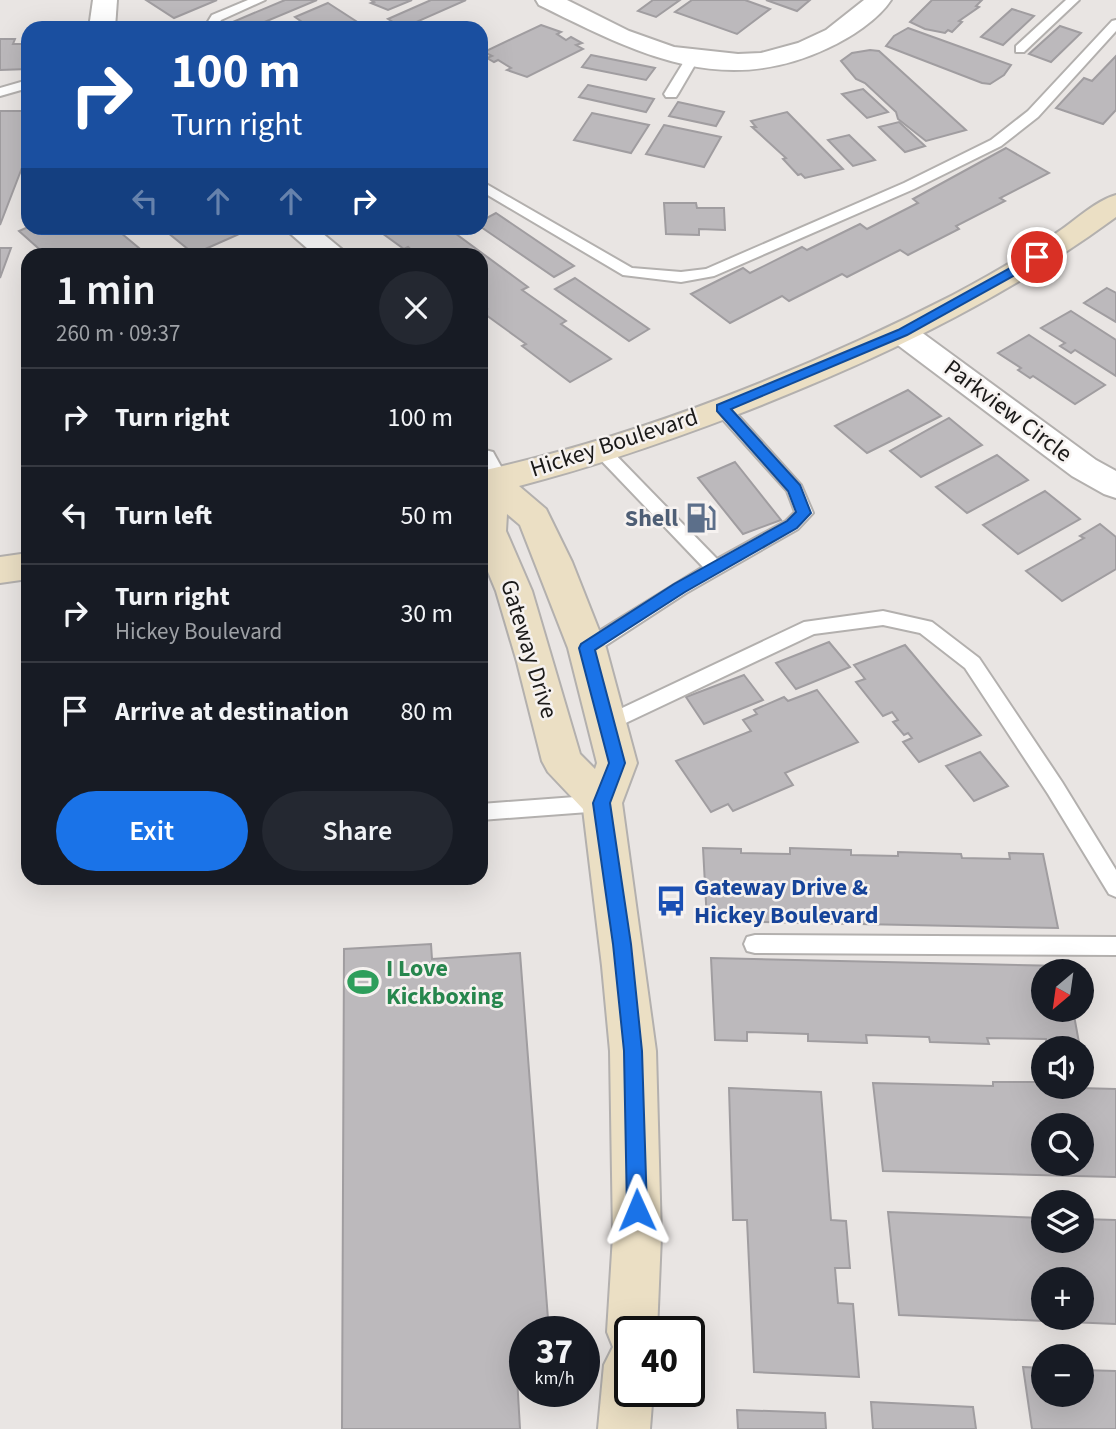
<!DOCTYPE html>
<html lang="en">
<head>
<meta charset="utf-8">
<style>
	:root { --surface:#171b24; --page:#242831; --text:#f1f3f6; --muted:#9ea1a6; --line:#363941; --accent:#1a73e8 }
	body { margin:0; font-family:"Source Sans 3",sans-serif; background:var(--page); color:var(--text); height:100vh; display:flex; flex-direction:column; font-size:26px; white-space:nowrap }
	* { box-sizing:border-box; margin:0 }
	p { font-size:23px; color:var(--muted) }
	.icon { flex:none; width:38px; height:38px; fill:none; stroke:currentColor; stroke-width:2; stroke-linecap:round; stroke-linejoin:round }
	.map { position:relative; flex:1; overflow:hidden }
	.drawer { position:absolute; left:21px; top:248px; width:467px; height:637px; display:flex; flex-direction:column; background:var(--surface); border-radius:21px; box-shadow:0 7px 28px #0002 }
	.drawer>* { flex:none }
	.banner { position:absolute; left:21px; top:21px; width:467px; height:214px; border-radius:21px; box-shadow:0 7px 28px #0002; background:#1a4fa0; color:#fff; overflow:hidden }
	.needle { width:46px; rotate:209deg }
	.tools { position:absolute; left:1031px; top:959px; display:grid; gap:14px }
	.tools a { display:grid; place-items:center; width:63px; height:63px; border-radius:50%; background:var(--surface); box-shadow:0 7px 28px #0002; font-size:35px }
	.speed { position:absolute; left:509px; top:1316px; display:flex; gap:14px; font-size:35px; font-weight:700; text-align:center }
	.speed>* { display:grid; place-content:center; width:91px; height:91px; border-radius:50%; background:var(--surface); box-shadow:0 7px 28px #0002; line-height:1 }
	.speed small { font-size:18px; font-weight:400 }
	.speed .limit { border:4px solid #111; border-radius:10px; background:#fff; color:#111 }
	.pin { position:absolute; display:grid; place-items:center; width:60px; height:60px; color:#fff; margin:-30px; border:4px solid #fff; border-radius:50%; box-shadow:0 2px 7px #0007 }
	.me { position:absolute; width:77px; margin:-38px; rotate:359deg; stroke-linejoin:round; filter:drop-shadow(0 0 5px #0008) }
	.turn { display:flex; align-items:center; gap:24px; height:147px; padding:0 35px; font-size:32px }
	.turn .icon { width:91px; height:91px; stroke-width:2.5 }
	.turn b { display:block; font-size:49px; line-height:60px }
	.lanes { display:flex; align-items:center; height:66px; padding:0 35px; background:#0003; justify-content:center; gap:35px; direction:ltr }
	.lanes .off { opacity:.35 }
	.round { display:grid; place-items:center; flex:none; width:74px; height:74px; border-radius:37px; background:var(--page) }
	.headline { display:flex; align-items:center; justify-content:space-between; height:119px; padding:0 35px }
	h1 { font-size:42px; font-weight:600; line-height:52px }
	.button { display:flex; gap:14px; margin-top:auto; padding:14px 35px }
	.button a { flex:1; height:80px; border-radius:42px; background:var(--accent); color:#fff; font-size:28px; font-weight:600; line-height:80px; text-align:center }
	.button a+a { background:var(--page); color:var(--text) }
	ul { padding:0; list-style:none }
	li { display:flex; align-items:center; gap:21px; height:98px; padding:0 35px; border-top:2px solid var(--line) }
	li div { flex:1 }
	li b { display:block; font-size:26px }
	li em { font-style:normal }
	.map>svg:first-child { display:block }
	.building { fill:#bcb9bc; stroke:#a09da0; stroke-width:2; fill-rule:evenodd }
	.lines { fill:none; stroke-linecap:round; stroke-linejoin:round }
	.lane-casing { stroke:#b3b0ae; stroke-width:4 }
	.street-casing { stroke:#b3b0ae; stroke-width:4 }
	.secondary-casing { stroke:#b3b0ae; stroke-width:4 }
	.lane { fill:#fff; fill-rule:evenodd }
	.street { fill:#fff; fill-rule:evenodd }
	.secondary { fill:#ebdfc4; fill-rule:evenodd }
	.route { fill:#1a73e8; stroke:#114b97; stroke-width:2 }
	.labels { text-anchor:middle; dominant-baseline:central; stroke-width:5; stroke-linejoin:round; paint-order:stroke }
	.street-label { font-size:24px; fill:#1b1a19; stroke:#f6f2f0 }
	.service-label { font-size:24px; font-weight:bold; fill:#4e5e75; stroke:#f6f2f0; text-anchor:end }
	.transit-label { font-size:24px; font-weight:bold; fill:#164399; stroke:#f6f2f0; text-anchor:start }
	.leisure-label { font-size:24px; font-weight:bold; fill:#27864d; stroke:#f6f2f0; text-anchor:start }
</style>
</head>
<body>
<div class="map">
<svg width="1116" height="1429" viewBox="0 0 1116 1429">
	<rect width="100%" height="100%" fill="#e9e5e3"/>
	<!-- building -->
	<g class="building">
		<polygon points="146,0 217,0 174,18"/>
		<polygon points="285,0 317,0 250,28 235,21"/>
		<polygon points="371,0 412,0 388,10 371,3 374,2"/>
		<polygon points="431,0 466,0 403,28 388,19"/>
		<polygon points="653,0 680,0 656,17 638,11"/>
		<polygon points="692,0 745,0 770,9 737,34 675,12"/>
		<polygon points="766,0 810,0 797,11"/>
		<polygon points="932,0 982,0 976,6 979,7 959,21 962,22 952,32 948,30 945,33 925,29 910,22"/>
		<polygon points="328,3 362,25 354,28 306,28 309,27 295,17"/>
		<polygon points="1012,9 1034,16 1003,45 981,37"/>
		<polygon points="541,25 561,32 557,34 566,40 571,37 582,43 576,45 583,49 527,77 507,70 511,68 498,60 494,62 487,58 492,56 484,52"/>
		<polygon points="1060,26 1081,33 1051,62 1029,54"/>
		<polygon points="908,28 1011,65 1004,75 990,84 982,83 886,46 894,36"/>
		<polygon points="0,39 15,39 13,44 28,44 28,69 0,70"/>
		<polygon points="870,50 879,51 966,130 926,141 898,119 896,112 865,83 856,79 841,61 852,53"/>
		<polygon points="591,55 655,68 646,80 582,67"/>
		<polygon points="1116,56 1116,110 1103,124 1056,108 1084,78 1092,81"/>
		<polygon points="588,85 654,99 646,112 579,97"/>
		<polygon points="863,89 888,112 867,118 842,94"/>
		<polygon points="678,102 724,112 716,126 669,116"/>
		<polygon points="0,111 28,111 28,152 0,225"/>
		<polygon points="787,112 843,169 805,178 801,174 798,175 783,159 786,158 752,127 756,127 751,121"/>
		<polygon points="592,113 649,125 631,153 574,140"/>
		<polygon points="899,122 925,146 905,152 879,127"/>
		<polygon points="664,125 721,137 704,167 646,154"/>
		<polygon points="849,135 875,160 853,166 828,140"/>
		<polygon points="1006,148 1049,173 1000,198 1005,201 956,226 959,229 908,255 900,250 847,277 842,274 789,301 782,296 730,323 691,294 743,268 750,273 802,247 807,250 860,224 867,229 918,203 913,199"/>
		<polygon points="664,203 696,203 697,208 724,208 725,230 699,229 699,235 666,234"/>
		<polygon points="496,213 574,266 554,277 481,227 481,221"/>
		<polygon points="28,227 115,228 139,248 122,256 47,256 19,231"/>
		<polygon points="162,228 228,228 237,235 194,254"/>
		<polygon points="375,228 448,228 528,287 522,290 566,321 561,324 611,359 570,382 522,346 526,344 482,312 487,309 481,305 481,256 419,256 408,247 404,249"/>
		<polygon points="0,248 11,248 0,278"/>
		<polygon points="575,278 649,329 629,341 555,289"/>
		<polygon points="1107,288 1116,293 1116,322 1084,303"/>
		<polygon points="1071,311 1116,340 1116,376 1075,350 1071,353 1060,346 1065,343 1041,328"/>
		<polygon points="1029,335 1105,385 1075,404 1033,376 1030,378 1018,370 1021,368 998,353"/>
		<polygon points="908,390 941,416 867,453 835,426"/>
		<polygon points="949,418 982,445 921,477 890,451"/>
		<polygon points="997,455 1028,480 967,513 936,487"/>
		<polygon points="735,462 781,520 743,534 698,478"/>
		<polygon points="1045,491 1080,519 1018,554 983,525"/>
		<polygon points="1100,524 1116,537 1116,569 1062,601 1026,571 1084,538 1080,536"/>
		<polygon points="829,642 850,667 796,689 776,663"/>
		<polygon points="905,645 981,735 919,762 903,742 912,738 908,733 904,735 893,722 898,720 892,712 883,716 856,682 865,679 854,665"/>
		<polygon points="744,675 763,700 704,724 686,697"/>
		<polygon points="817,690 858,742 785,773 793,785 733,811 728,804 711,812 676,761 751,731 743,720 757,714 754,710 784,697 788,701"/>
		<polygon points="980,752 1008,786 974,801 946,766"/>
		<polygon points="703,848 741,849 741,853 790,854 790,848 851,850 851,855 898,856 898,852 961,854 962,858 1010,859 1009,853 1043,854 1058,928 707,921"/>
		<polygon points="431,944 432,959 520,953 549,1332 525,1332 525,1341 515,1342 520,1429 342,1429 344,949"/>
		<polygon points="711,958 1064,966 1065,971 1043,971 1043,1010 1073,1010 1080,1048 1047,1047 1046,1039 987,1038 989,1044 930,1042 929,1037 866,1035 867,1043 808,1041 808,1034 747,1032 747,1041 715,1040"/>
		<path d="M 993,1082 L 1043,1082 L 1043,1087 L 1116,1089 L 1116,1177 L 883,1171 L 873,1083 L 993,1086 ZM 1043,1125 L 1082,1125 L 1082,1164 L 1043,1164 Z"/>
		<polygon points="729,1088 821,1092 831,1220 846,1221 850,1268 835,1268 838,1303 853,1304 859,1377 754,1372 747,1220 733,1220"/>
		<path d="M 888,1212 L 1043,1218 L 1043,1241 L 1082,1241 L 1082,1219 L 1116,1220 L 1116,1324 L 899,1315 ZM 1043,1279 L 1082,1279 L 1082,1318 L 1043,1318 Z"/>
		<polygon points="1023,1367 1043,1368 1043,1395 1082,1395 1082,1370 1116,1371 1116,1429 1032,1429"/>
		<polygon points="871,1402 973,1407 976,1429 873,1429"/>
		<polygon points="737,1410 825,1413 826,1429 738,1429"/>
	</g>
	<g class="lines">
		<!-- lane casing -->
		<g class="lane-casing">
			<g id="lane">
				<polygon points="248,0 265,0 221,20 216,28 204,28 212,15"/>
				<polygon points="1066,0 1079,0 1024,52 1016,52 1016,46"/>
				<polygon points="1116,20 1116,31 1038,117 1001,146 914,189 714,276 681,282 623,275 481,191 481,181 632,268 681,272 706,269 904,183 991,140 1028,111 1112,21"/>
				<polygon points="693,54 699,58 678,94 676,97 666,97 664,94 688,55"/>
				<polygon points="28,80 28,88 0,96 0,88"/>
				<polygon points="722,403 728,404 801,485 813,513 798,529 686,593 594,653 580,653 578,648 580,643 703,567 595,454 593,450 595,446 607,446 717,559 786,521 795,512 787,491 716,412 714,408"/>
				<polygon points="883,611 932,622 979,658 1062,782 1116,870 1116,897 1109,894 1048,794 965,668 920,633 883,625 814,634 615,728 608,731 601,728 598,723 601,718 804,622"/>
				<polygon points="602,795 609,797 612,803 609,809 602,811 481,820 481,804"/>
				<polygon points="755,935 1116,937 1116,955 755,953 747,951 744,944 747,937"/>
			</g>
		</g>
		<!-- street casing -->
		<g class="street-casing">
			<g id="street">
				<polygon points="93,0 117,0 115,28 89,28"/>
				<path d="M 536,0 L 567,0 L 629,31 L 674,47 L 738,54 L 761,53 L 798,43 L 826,30 L 864,0 L 891,0 C 878,20 850,38 828,48 C 721,99 635,52 539,5 Z"/>
				<polygon points="284,228 316,228 350,256 316,256"/>
				<polygon points="902,323 913,326 1096,460 1116,471 1116,498 1104,494 1072,476 891,340 886,333 891,326"/>
				<polygon points="481,449 493,452 509,481 504,489 492,493 481,490"/>
			</g>
		</g>
		<!-- secondary casing -->
		<g class="secondary-casing">
			<g id="secondary">
				<path d="M 1116,195 L 1116,217 C 999,303 870,363 736,415 C 665,442 593,467 519,486 L 546,509 L 572,562 L 606,648 L 637,763 L 622,803 L 656,1051 L 661,1236 L 657,1332 L 630,1332 L 630,1391 L 653,1391 L 650,1429 L 598,1429 L 604,1365 L 613,1347 L 607,1332 L 613,1236 L 610,1051 L 602,966 L 583,809 L 548,772 L 542,761 L 517,662 L 496,591 L 481,555 L 481,471 C 641,436 808,369 953,295 C 989,276 1025,255 1058,232 C 1076,220 1095,201 1116,195 ZM 507,514 L 520,525 L 568,648 L 597,763 L 595,769 L 580,754 L 532,591 L 506,531 Z"/>
				<polygon points="28,553 28,579 0,583 0,557"/>
			</g>
		</g>
		<!-- lane -->
		<use href="#lane" class="lane"/>
		<!-- street -->
		<use href="#street" class="street"/>
		<!-- secondary -->
		<use href="#secondary" class="secondary"/>
	</g>
	<!-- route -->
	<polygon class="route" points="1037,253 1042,254 1042,260 907,335 731,409 800,485 811,513 797,528 685,592 595,650 625,763 610,803 631,944 642,1051 647,1210 644,1217 637,1220 630,1217 627,1210 624,1051 613,944 593,803 609,763 579,648 581,644 674,584 787,521 796,512 788,491 717,411 717,405 898,330"/>
	<!-- icons -->
	<defs>
		<g id="fuel-bare" transform="scale(2.415)"><path d="M-5.5-6h7V0h2V4h1.3V-2.5L3-4.5l.8-.8L6-3V5H2.5V1h-1V6h-7ZM-4.2-4.7v3.2H.2V-4.7Z" fill="#5c6f8a" stroke="#f6f2f0" stroke-width="2.5" paint-order="stroke"/></g>
		<g id="bus-bare" transform="scale(2.415)"><path d="M-5-6H5V4H4V6H2V4H-2V6H-4V4H-5ZM-3.5-4V0h7V-4ZM-3.5 1.2v1.5H-2V1.2ZM2 1.2v1.5H3.5V1.2Z" fill="#1a4fb4" stroke="#f6f2f0" stroke-width="2.5" paint-order="stroke"/></g>
		<g id="stadium-bare" transform="scale(2.415)"><path d="M0-5a6.5 5 0 1 0 0 10a6.5 5 0 1 0 0-10ZM-3.5-1.8h7v3.6h-7Z" fill="#2e9e5b" stroke="#f6f2f0" stroke-width="2.5" paint-order="stroke"/></g>
	</defs>
	<g fill-rule="evenodd">
		<use href="#fuel-bare" x="701" y="518"/>
		<use href="#bus-bare" x="671" y="901"/>
		<use href="#stadium-bare" x="363" y="982"/>
	</g>
	<g class="labels">
		<!-- street labels -->
		<g class="street-label">
			<text transform="translate(1008 411) rotate(37)">Parkview Circle</text>
			<text transform="translate(614 443) rotate(-18)">Hickey Boulevard</text>
			<text transform="translate(529 649) rotate(73)">Gateway Drive</text>
		</g>
		<!-- service labels -->
		<g class="service-label">
			<text x="678" y="518">Shell</text>
		</g>
		<!-- transit labels -->
		<g class="transit-label">
			<text x="694" y="887">Gateway Drive &amp;<tspan x="694" dy="28">Hickey Boulevard</tspan></text>
		</g>
		<!-- leisure labels -->
		<g class="leisure-label">
			<text x="386" y="968">I Love<tspan x="386" dy="28">Kickboxing</tspan></text>
		</g>
	</g>
</svg>
<div class="tools">
<a><svg class="needle" viewBox="-14 -14 28 28"><path d="M0-13l5 13h-10z" fill="#e53935"/><path d="M0 13l5-13h-10z" fill="#9ea1a6"/></svg></a>
<a><svg class="icon" aria-label="sound" viewBox="0 0 24 24"><path d="M4 9h4l5-4v14l-5-4H4zM17 9q2 3 0 6"/></svg></a>
<a><svg class="icon" aria-label="search" viewBox="0 0 24 24"><circle cx="10" cy="10" r="6"/><path d="M15 15l6 6"/></svg></a>
<a><svg class="icon" aria-label="layers" viewBox="0 0 24 24"><path d="M12 4l9 5-9 5-9-5zM3 14l9 5 9-5"/></svg></a>
<a>+</a>
<a>−</a>
</div>
<div class="speed"><div>37<small>km/h</small></div><div class="limit">40</div></div>
<div class="pin" style="left:1037px;top:257px;background:#d93025"><svg class="icon" aria-label="arrive" viewBox="0 0 24 24"><path d="M6 21V4h12l-3 4 3 4H6"/></svg></div>
<svg class="me" style="left:637px;top:1210px" viewBox="-20 -20 40 40"><path d="M0-17L14 15 0 8-14 15z" fill="#1a73e8" stroke="#fff" stroke-width="4"/></svg>
<div class="banner">
<div class="turn"><svg class="icon" aria-label="right" viewBox="0 0 24 24"><path d="M7 20v-9h11M14 6l5 5-5 5"/></svg><div><b>100 m</b>Turn right</div></div>
<div class="lanes"><svg class="icon off" aria-label="left" viewBox="0 0 24 24"><path d="M17 20v-9H6M10 6l-5 5 5 5"/></svg><svg class="icon off" aria-label="ahead" viewBox="0 0 24 24"><path d="M12 20V5M6 11l6-6 6 6"/></svg><svg class="icon off" aria-label="ahead" viewBox="0 0 24 24"><path d="M12 20V5M6 11l6-6 6 6"/></svg><svg class="icon" aria-label="right" viewBox="0 0 24 24"><path d="M7 20v-9h11M14 6l5 5-5 5"/></svg></div>
</div>
<section class="drawer">
<div class="headline"><div><h1>1 min</h1><p>260 m · 09:37</p></div><a class="round"><svg class="icon" aria-label="close" viewBox="0 0 24 24"><path d="M6 6l12 12M18 6L6 18"/></svg></a></div>
<ul>
<li><svg class="icon" aria-label="right" viewBox="0 0 24 24"><path d="M7 20v-9h11M14 6l5 5-5 5"/></svg><div><b>Turn right</b></div><em>100 m</em></li>
<li><svg class="icon" aria-label="left" viewBox="0 0 24 24"><path d="M17 20v-9H6M10 6l-5 5 5 5"/></svg><div><b>Turn left</b></div><em>50 m</em></li>
<li><svg class="icon" aria-label="right" viewBox="0 0 24 24"><path d="M7 20v-9h11M14 6l5 5-5 5"/></svg><div><b>Turn right</b><p>Hickey Boulevard</p></div><em>30 m</em></li>
<li><svg class="icon" aria-label="arrive" viewBox="0 0 24 24"><path d="M6 21V4h12l-3 4 3 4H6"/></svg><div><b>Arrive at destination</b></div><em>80 m</em></li>
</ul>
<div class="button"><a>Exit</a><a>Share</a></div>
</section>
</div>
</body>
</html>
